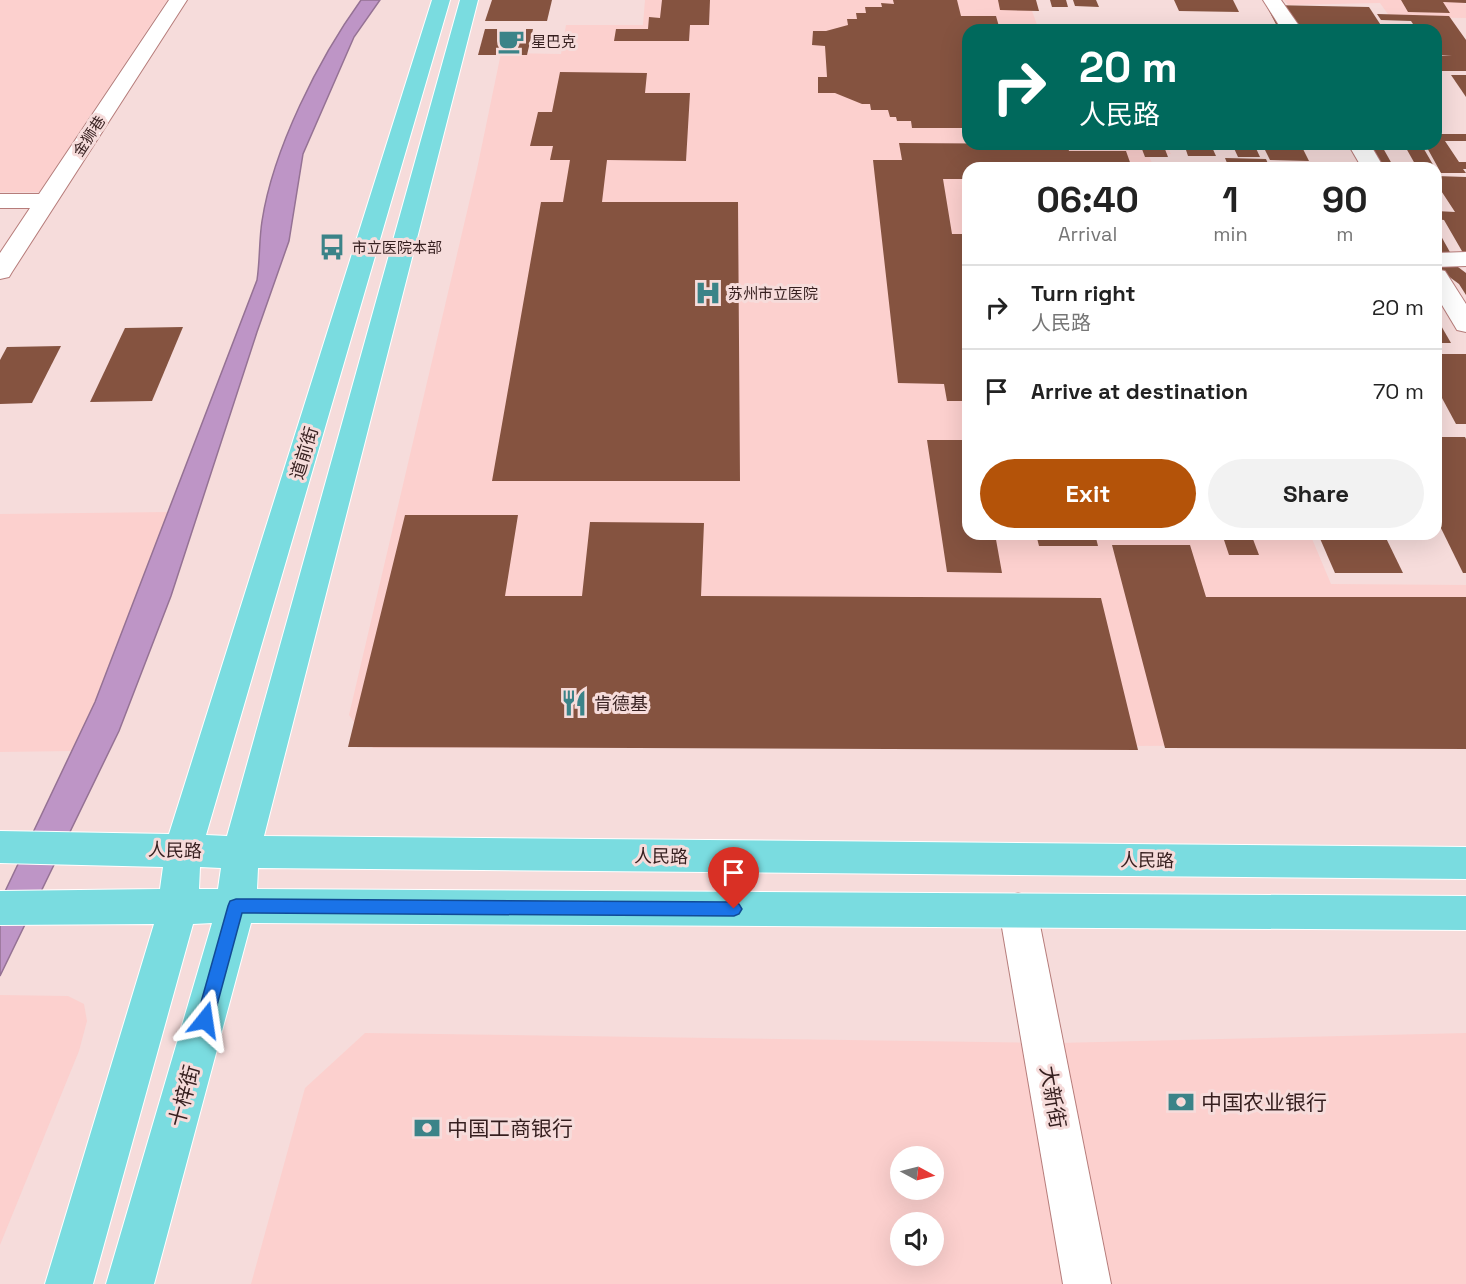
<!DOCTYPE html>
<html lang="en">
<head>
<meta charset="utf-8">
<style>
	:root { --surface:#fff; --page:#f2f2f2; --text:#222; --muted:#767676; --line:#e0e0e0; --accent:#b45309 }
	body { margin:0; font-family:"Space Grotesk","Noto Sans SC",sans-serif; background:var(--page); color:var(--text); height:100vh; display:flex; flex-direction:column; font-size:22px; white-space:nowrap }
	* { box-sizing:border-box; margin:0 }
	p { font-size:20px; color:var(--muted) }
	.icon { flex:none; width:33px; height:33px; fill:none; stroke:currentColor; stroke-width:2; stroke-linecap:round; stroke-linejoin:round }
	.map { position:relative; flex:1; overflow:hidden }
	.side { position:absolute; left:962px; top:162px; width:480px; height:378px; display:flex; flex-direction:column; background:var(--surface); border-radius:18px; box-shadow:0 6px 24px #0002 }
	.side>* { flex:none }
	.banner { position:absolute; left:962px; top:24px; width:480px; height:126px; border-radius:18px; box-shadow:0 6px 24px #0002; background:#00695c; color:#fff; overflow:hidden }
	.needle { width:39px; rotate:97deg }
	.buttons { position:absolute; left:890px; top:1146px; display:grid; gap:12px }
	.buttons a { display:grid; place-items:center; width:54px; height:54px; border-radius:50%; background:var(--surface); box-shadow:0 6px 24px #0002; font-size:30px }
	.pin { position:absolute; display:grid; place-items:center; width:51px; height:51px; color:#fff; margin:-62px -26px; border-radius:50% 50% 50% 0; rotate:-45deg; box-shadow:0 0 6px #0007 }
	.pin .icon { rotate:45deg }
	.me { position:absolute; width:66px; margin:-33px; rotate:15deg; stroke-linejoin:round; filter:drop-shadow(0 0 4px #0008) }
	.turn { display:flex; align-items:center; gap:21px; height:126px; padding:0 18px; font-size:27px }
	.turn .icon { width:78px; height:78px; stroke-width:2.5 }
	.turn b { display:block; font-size:42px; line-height:51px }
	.eta { display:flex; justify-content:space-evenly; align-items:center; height:102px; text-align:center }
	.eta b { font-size:36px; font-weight:700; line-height:42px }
	.action { display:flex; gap:12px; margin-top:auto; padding:12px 18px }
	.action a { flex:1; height:69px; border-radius:36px; background:var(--accent); color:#fff; font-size:24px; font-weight:700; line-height:69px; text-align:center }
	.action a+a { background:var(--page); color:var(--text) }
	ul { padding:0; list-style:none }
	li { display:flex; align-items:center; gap:18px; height:84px; padding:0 18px; border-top:2px solid var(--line) }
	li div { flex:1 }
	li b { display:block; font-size:22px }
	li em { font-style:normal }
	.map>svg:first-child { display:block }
	.built { fill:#fcd0ce; fill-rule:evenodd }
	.water { fill:#be95c6; stroke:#957294; stroke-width:1.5 }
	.building { fill:#855340; fill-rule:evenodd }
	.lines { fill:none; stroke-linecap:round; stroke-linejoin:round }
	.minor-casing { stroke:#b67c7a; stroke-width:2 }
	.major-casing { stroke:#fff; stroke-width:2 }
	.minor { fill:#fff; fill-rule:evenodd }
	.major { fill:#7adce0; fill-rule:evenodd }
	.route { fill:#1a73e8; stroke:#114b97; stroke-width:1.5 }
	.labels { text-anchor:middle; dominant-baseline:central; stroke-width:6; stroke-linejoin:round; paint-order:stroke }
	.far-poi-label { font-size:15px; fill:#361f1f; stroke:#f6dcdb; text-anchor:start }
	.far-street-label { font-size:15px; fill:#361f1f; stroke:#f6dcdb }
	.street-label { font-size:18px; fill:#361f1f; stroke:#f6dcdb }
	.poi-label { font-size:18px; fill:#361f1f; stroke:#f6dcdb; text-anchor:start }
	.near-street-label { font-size:21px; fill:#361f1f; stroke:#f6dcdb }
	.near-poi-label { font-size:21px; fill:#361f1f; stroke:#f6dcdb; text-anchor:start }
</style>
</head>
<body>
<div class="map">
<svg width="1466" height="1284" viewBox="0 0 1466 1284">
	<rect width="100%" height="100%" fill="#f6dcdb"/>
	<!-- built -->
	<g class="built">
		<polygon points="0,0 167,0 39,192 0,192"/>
		<polygon points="645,0 1028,0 1039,30 968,30 968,144 1166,144 1171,154 1149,156 1154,168 968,168 968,534 1310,534 1331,584 1466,585 1466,745 373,748 349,715 477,169 501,53 561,54 566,25 643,25"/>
		<polygon points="1284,0 1462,0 1466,5 1466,18 1390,17 1380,3 1288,5"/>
		<polygon points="168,512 95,702 72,751 0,752 0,514"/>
		<polygon points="0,995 68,996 84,1004 87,1021 79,1051 0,1245"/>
		<path d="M 365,1033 L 1058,1043 L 1466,1033 L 1466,1284 L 251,1284 L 305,1088 ZM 900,1156 L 933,1156 L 933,1190 L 900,1190 ZM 900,1222 L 933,1222 L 933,1256 L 900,1256 Z"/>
	</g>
	<!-- water -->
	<path class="water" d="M 361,0 L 380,0 L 354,37 L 303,154 L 289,241 L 257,332 L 171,596 L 119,731 L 0,976 L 0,902 L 95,702 L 257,280 C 260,260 259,240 262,221 C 273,149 319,58 361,0 Z"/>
	<!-- building -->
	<g class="building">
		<polygon points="492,0 552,0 547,21 485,21"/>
		<polygon points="662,0 710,0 709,25 690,25 689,41 614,41 616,29 648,29 649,17 660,18"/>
		<polygon points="893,0 957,0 961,16 996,16 1000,30 968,30 968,128 912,128 911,121 897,121 896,117 890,117 888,110 871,110 870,104 862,104 835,93 818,93 818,77 827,77 825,46 812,45 813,31 826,31 848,25 847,19 857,19 856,13 866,13 865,7 882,7 881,3 894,4"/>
		<polygon points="998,0 1036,0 1039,11 1000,10"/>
		<polygon points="1050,0 1066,0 1068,7 1052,7"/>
		<polygon points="1073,0 1096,0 1099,7 1075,6"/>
		<polygon points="1174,0 1233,0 1239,12 1179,11"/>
		<polygon points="1401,0 1466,0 1466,3 1443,2 1450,13 1408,12"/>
		<polygon points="1266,5 1369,7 1384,30 1279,30"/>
		<polygon points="1377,14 1449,16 1466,40 1466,71 1436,71 1436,56 1452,55 1436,55 1436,30 1417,30 1411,21 1381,20"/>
		<polygon points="1036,25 1235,28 1236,30 1038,30"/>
		<polygon points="485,29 533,29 527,55 478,55"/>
		<polygon points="560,72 647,73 645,93 690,93 686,161 607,160 602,202 738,202 740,481 492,481 541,202 563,202 570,160 550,160 553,146 530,146 538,112 552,112"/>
		<polygon points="1451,75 1466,75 1466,97"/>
		<polygon points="1436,131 1441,134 1466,134 1466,141 1445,141 1459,162 1466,162 1466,169 1463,169 1466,173 1441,173 1425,144 1436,144"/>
		<polygon points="899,143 1067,144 1069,151 1126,151 1132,168 968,168 968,179 943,179 952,234 968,234 968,401 947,401 944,384 898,383 873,160 902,160"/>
		<polygon points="1140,144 1163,144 1168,157 1145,157"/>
		<polygon points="1184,144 1211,145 1216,156 1188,156"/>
		<polygon points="1232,144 1254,144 1260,157 1238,157"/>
		<polygon points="1262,144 1301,145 1309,161 1270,160"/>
		<path d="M 1357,144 L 1421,144 L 1435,168 L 1370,168 ZM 1383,148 L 1406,148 L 1415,164 L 1392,164 Z"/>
		<polygon points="1225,158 1266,159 1270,168 1229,168"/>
		<polygon points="1169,162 1202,162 1205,168 1172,168"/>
		<polygon points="1436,176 1466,177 1466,258 1444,220 1436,219 1436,211 1455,212 1436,183"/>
		<polygon points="1436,227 1451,254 1436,254"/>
		<polygon points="1436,267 1458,267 1466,273 1466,295 1459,284"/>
		<polygon points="1436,317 1451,343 1436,343"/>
		<polygon points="183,327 152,401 90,402 125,328"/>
		<polygon points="61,346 32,403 0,404 0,360 7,347"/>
		<polygon points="1436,354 1466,354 1466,424 1456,424 1436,387"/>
		<polygon points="1436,437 1465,437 1466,439 1466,573 1463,573 1436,518"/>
		<polygon points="927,440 968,440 968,534 995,534 1002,573 947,572"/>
		<polygon points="405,515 518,515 505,596 582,596 590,522 704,523 701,596 1101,598 1138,750 348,747"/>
		<polygon points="1036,534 1095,534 1098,546 1039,546"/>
		<polygon points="1222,534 1251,534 1259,555 1229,555"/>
		<polygon points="1318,534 1384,534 1403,573 1335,573"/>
		<polygon points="1112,545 1190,545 1206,597 1466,597 1466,749 1165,748"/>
	</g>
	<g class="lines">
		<!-- minor casing -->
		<g class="minor-casing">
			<g id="minor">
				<polygon points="169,0 187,0 12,272 9,277 0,279 0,253 30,208 0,208 0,194 39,194"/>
				<polygon points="1263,0 1281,0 1302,30 1282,30"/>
				<polygon points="1348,144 1370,144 1384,168 1362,168"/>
				<polygon points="1466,252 1466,266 1436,267 1436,253"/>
				<polygon points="1436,269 1445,271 1466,304 1466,332 1457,330 1436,295"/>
				<polygon points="1018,893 1032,898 1037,910 1111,1284 1063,1284 999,910 1004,898"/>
			</g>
		</g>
		<!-- major casing -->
		<g class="major-casing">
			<path id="major" d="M 432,0 L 450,0 L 206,835 L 227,836 L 460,0 L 478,0 L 264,836 L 1466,847 L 1466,879 L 258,868 L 257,889 L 1466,896 L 1466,930 L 251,923 L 154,1284 L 106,1284 L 212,923 L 193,924 L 93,1284 L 45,1284 L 154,924 L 0,925 L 0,891 L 160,889 L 163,867 L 0,863 L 0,831 L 169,834 ZM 200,867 L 221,868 L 218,889 L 199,889 Z"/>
		</g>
		<!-- minor -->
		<use href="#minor" class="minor"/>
		<!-- major -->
		<use href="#major" class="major"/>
	</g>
	<!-- route -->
	<polygon class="route" points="236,899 734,902 739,904 742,909 739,914 734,916 242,913 213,1020 211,1025 205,1028 199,1025 196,1020 228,906 230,901"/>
	<!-- icons -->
	<defs>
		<g id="cafe-bare" transform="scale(2.07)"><path d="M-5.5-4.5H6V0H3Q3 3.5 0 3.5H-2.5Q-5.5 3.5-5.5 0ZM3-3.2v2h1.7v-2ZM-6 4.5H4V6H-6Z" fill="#3b8388" stroke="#f6dcdb" stroke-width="2.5" paint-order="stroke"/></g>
		<g id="bus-bare" transform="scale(2.07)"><path d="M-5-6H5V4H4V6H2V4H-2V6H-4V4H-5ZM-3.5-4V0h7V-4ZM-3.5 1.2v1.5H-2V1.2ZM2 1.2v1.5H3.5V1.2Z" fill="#3b8388" stroke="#f6dcdb" stroke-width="2.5" paint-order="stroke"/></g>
		<g id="hospital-bare" transform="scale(2.07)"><path d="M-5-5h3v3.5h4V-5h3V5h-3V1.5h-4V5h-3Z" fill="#3b8388" stroke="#f6dcdb" stroke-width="2.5" paint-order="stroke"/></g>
		<g id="restaurant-bare" transform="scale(2.07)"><path d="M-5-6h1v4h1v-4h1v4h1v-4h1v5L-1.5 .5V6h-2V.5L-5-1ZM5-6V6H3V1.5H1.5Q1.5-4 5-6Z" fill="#3b8388" stroke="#f6dcdb" stroke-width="2.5" paint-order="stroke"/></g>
		<g id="bank-bare" transform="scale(2.07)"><path d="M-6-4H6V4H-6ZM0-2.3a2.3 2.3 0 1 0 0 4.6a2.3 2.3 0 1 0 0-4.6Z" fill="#3b8388" stroke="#f6dcdb" stroke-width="2.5" paint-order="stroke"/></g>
	</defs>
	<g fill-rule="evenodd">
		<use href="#cafe-bare" x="511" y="41"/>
		<use href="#bus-bare" x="332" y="247"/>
		<use href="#hospital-bare" x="708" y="293"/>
		<use href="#restaurant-bare" x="574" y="703"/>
		<use href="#bank-bare" x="1181" y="1102"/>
		<use href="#bank-bare" x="427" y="1128"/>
	</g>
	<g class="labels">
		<!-- far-poi labels -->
		<g class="far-poi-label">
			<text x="531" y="41">星巴克</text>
			<text x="352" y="247">市立医院本部</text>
			<text x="728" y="293">苏州市立医院</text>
		</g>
		<!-- far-street labels -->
		<g class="far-street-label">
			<text transform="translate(89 136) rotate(-57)">金狮巷</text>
		</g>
		<!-- street labels -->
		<g class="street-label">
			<text transform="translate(304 453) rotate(-73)">道前街</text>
			<text transform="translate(175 850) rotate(2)">人民路</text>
			<text transform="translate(661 856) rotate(1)">人民路</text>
			<text transform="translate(1147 860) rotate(1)">人民路</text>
		</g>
		<!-- poi labels -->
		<g class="poi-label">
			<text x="594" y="703">肯德基</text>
		</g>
		<!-- near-street labels -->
		<g class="near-street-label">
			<text transform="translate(184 1096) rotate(-75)">十梓街</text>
			<text transform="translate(1053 1097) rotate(80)">大新街</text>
		</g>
		<!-- near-poi labels -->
		<g class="near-poi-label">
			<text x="1201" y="1102">中国农业银行</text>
			<text x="447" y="1128">中国工商银行</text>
		</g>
	</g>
</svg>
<div class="buttons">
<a><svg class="needle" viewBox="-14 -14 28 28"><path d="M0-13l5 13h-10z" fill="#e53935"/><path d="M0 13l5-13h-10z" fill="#767676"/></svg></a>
<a><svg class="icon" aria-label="sound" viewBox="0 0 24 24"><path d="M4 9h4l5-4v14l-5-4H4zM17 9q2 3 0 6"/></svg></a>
</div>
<div class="pin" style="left:734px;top:909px;background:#d93025"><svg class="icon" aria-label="arrive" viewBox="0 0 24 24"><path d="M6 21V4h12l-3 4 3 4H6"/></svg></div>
<svg class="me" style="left:205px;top:1020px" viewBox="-20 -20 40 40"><path d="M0-17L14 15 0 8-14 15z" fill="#1a73e8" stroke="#fff" stroke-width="4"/></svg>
<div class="banner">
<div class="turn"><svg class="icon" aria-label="right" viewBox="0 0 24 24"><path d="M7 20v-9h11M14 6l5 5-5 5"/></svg><div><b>20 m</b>人民路</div></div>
</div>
<section class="side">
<div class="eta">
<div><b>06:40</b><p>Arrival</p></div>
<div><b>1</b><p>min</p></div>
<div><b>90</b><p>m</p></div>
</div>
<ul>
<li><svg class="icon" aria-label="right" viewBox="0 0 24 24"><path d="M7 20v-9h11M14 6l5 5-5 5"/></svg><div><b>Turn right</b><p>人民路</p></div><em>20 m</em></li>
<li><svg class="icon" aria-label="arrive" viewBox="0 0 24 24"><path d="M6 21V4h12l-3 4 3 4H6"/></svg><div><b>Arrive at destination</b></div><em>70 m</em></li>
</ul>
<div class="action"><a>Exit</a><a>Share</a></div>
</section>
</div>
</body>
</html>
